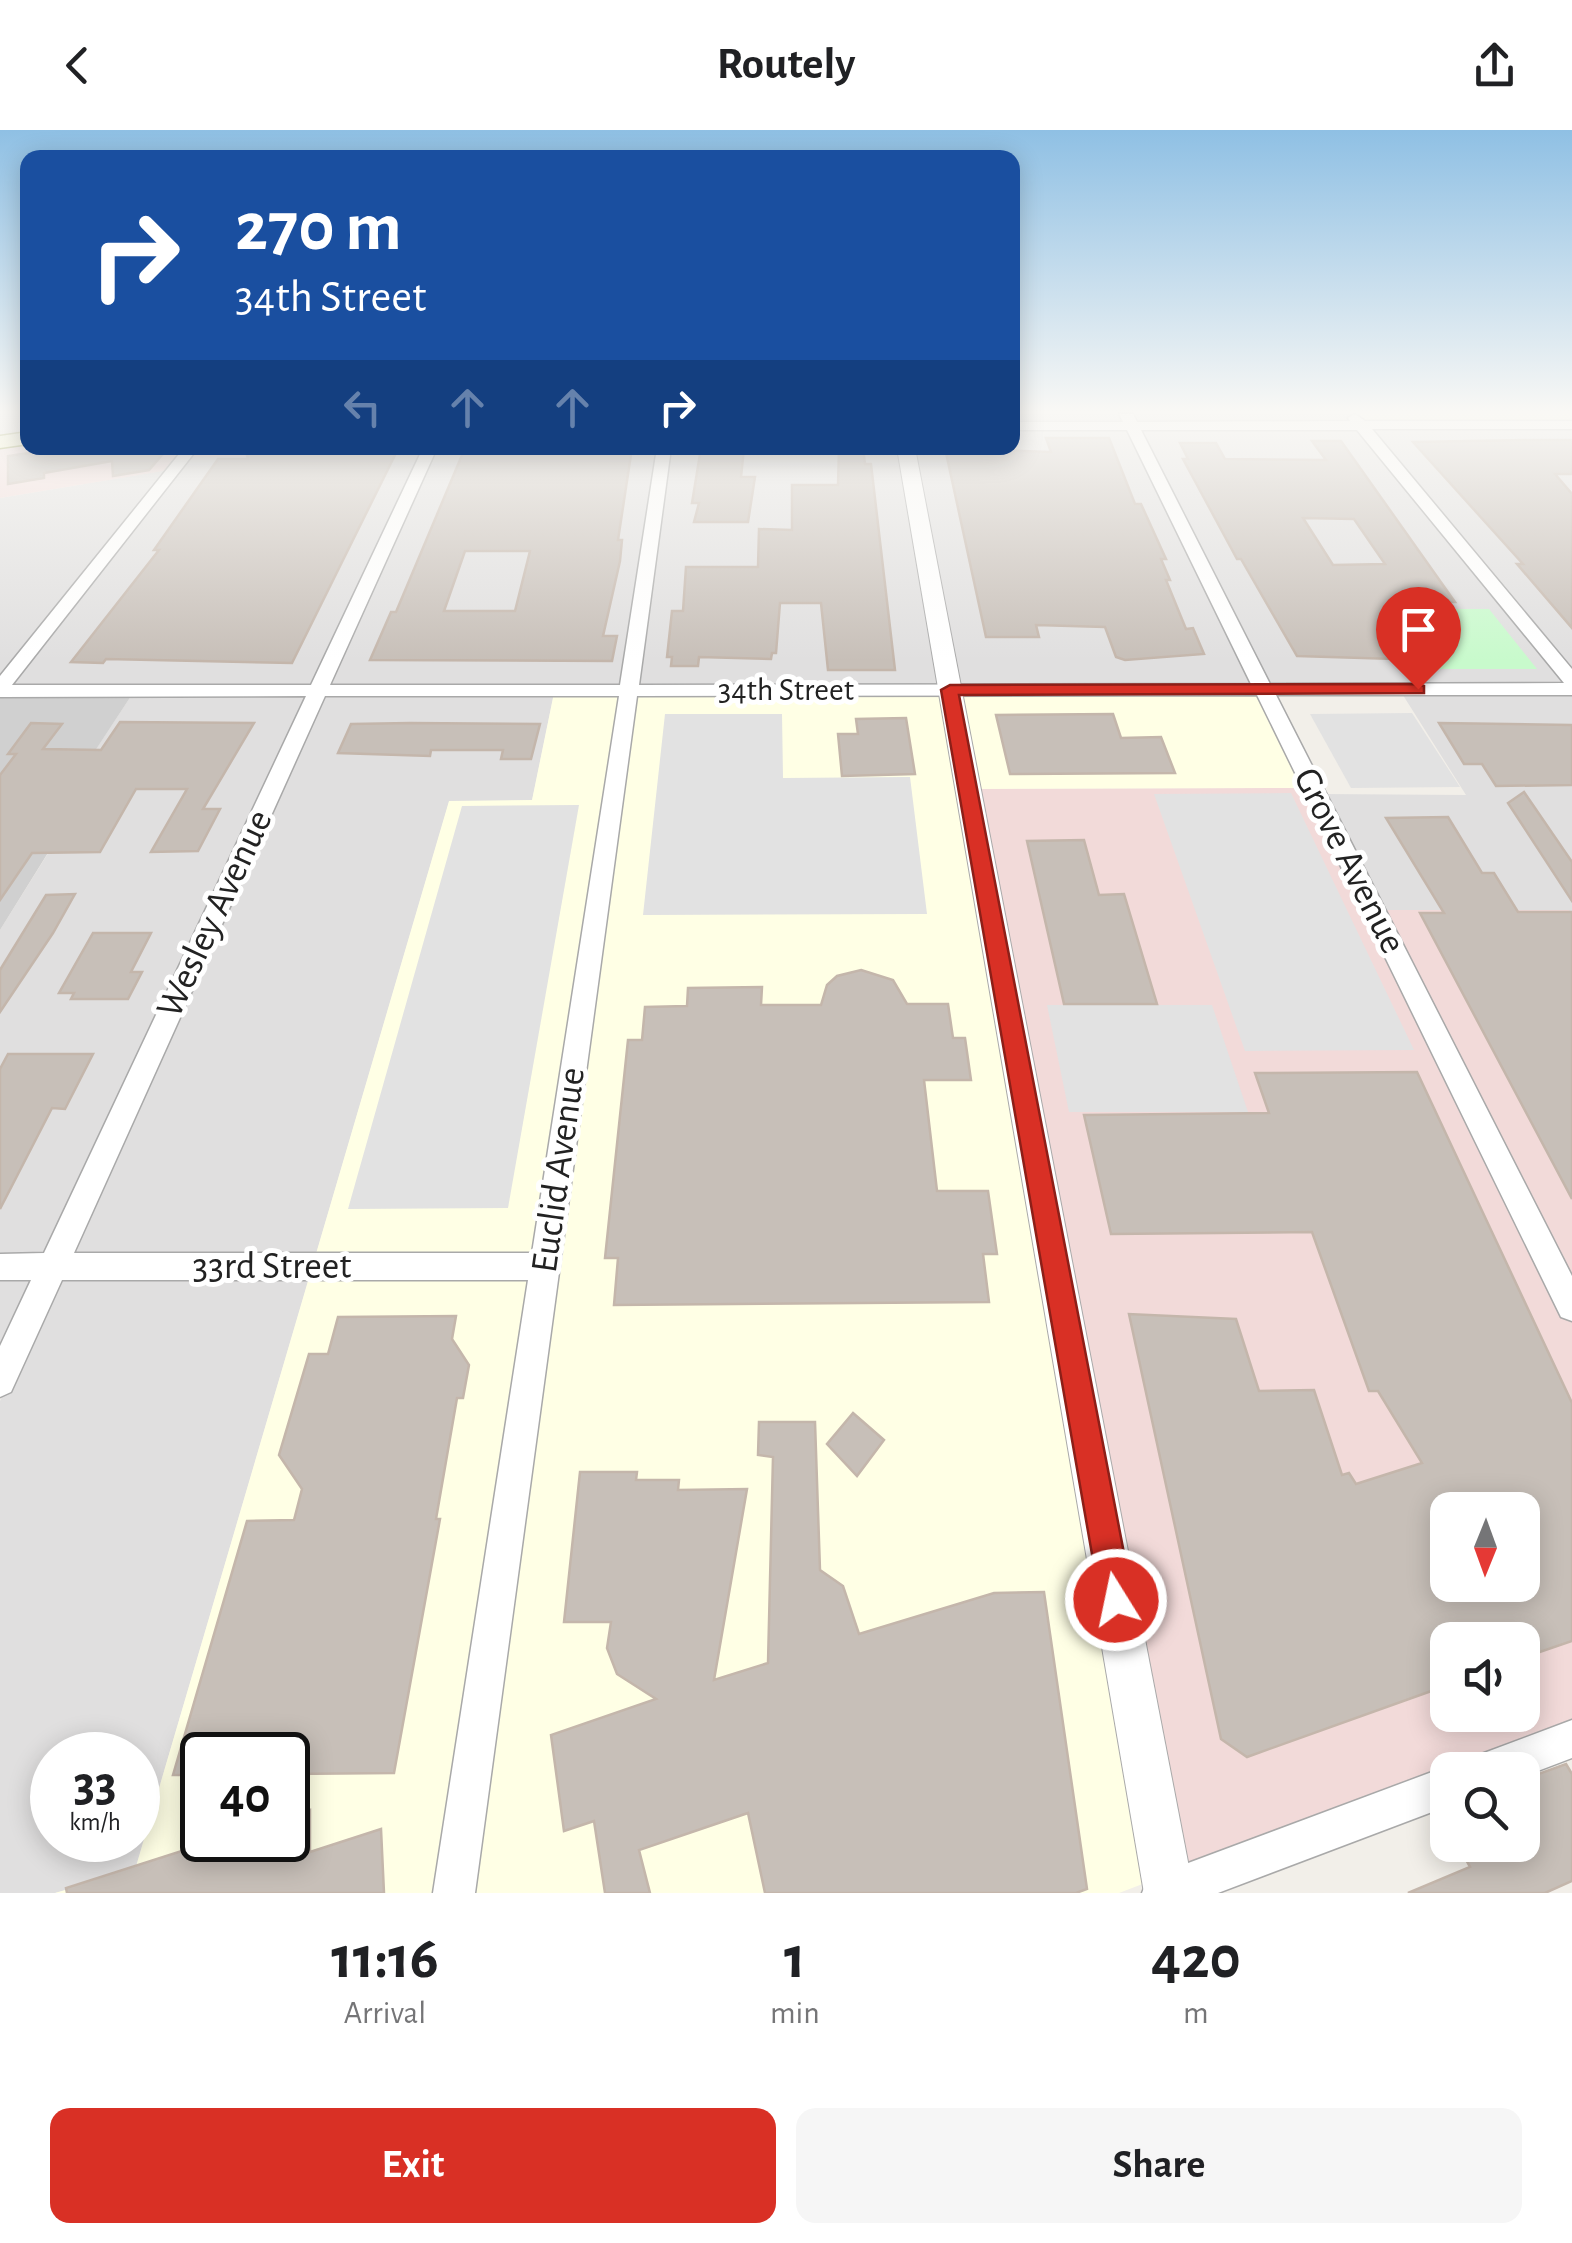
<!DOCTYPE html>
<html lang="en">
<head>
<meta charset="utf-8">
<style>
	:root { --surface:#fff; --page:#f6f6f6; --text:#202124; --muted:#757577; --accent:#d93025 }
	body { margin:0; font-family:"Alegreya Sans",sans-serif; background:var(--page); color:var(--text); height:100vh; display:flex; flex-direction:column; font-size:38px; white-space:nowrap }
	* { box-sizing:border-box; margin:0 }
	p { font-size:32px; color:var(--muted) }
	.icon { flex:none; width:55px; height:55px; fill:none; stroke:currentColor; stroke-width:2; stroke-linecap:round; stroke-linejoin:round }
	.map { position:relative; height:1763px; overflow:hidden }
	.side { display:flex; flex-direction:column; background:var(--surface); flex:1 }
	.side>* { flex:none }
	.guide { position:absolute; left:20px; top:20px; width:1000px; height:305px; border-radius:20px; box-shadow:0 5px 25px #0003; background:#1a4fa0; color:#fff; overflow:hidden }
	.needle { width:65px; rotate:181deg }
	.buttons { position:absolute; left:1430px; top:1362px; display:grid; gap:20px }
	.buttons a { display:grid; place-items:center; width:110px; height:110px; border-radius:20px; background:var(--surface); box-shadow:0 5px 25px #0003; font-size:50px }
	.speed { position:absolute; left:30px; top:1602px; display:flex; gap:20px; font-size:50px; font-weight:700; text-align:center }
	.speed>* { display:grid; place-content:center; width:130px; height:130px; border-radius:50%; background:var(--surface); box-shadow:0 5px 25px #0003; line-height:1 }
	.speed small { font-size:25px; font-weight:400 }
	.speed .limit { border:5px solid #111; border-radius:15px; background:#fff; color:#111 }
	.pin { position:absolute; display:grid; place-items:center; width:85px; height:85px; color:#fff; margin:-102px -42px; border-radius:50% 50% 50% 0; rotate:-45deg; box-shadow:0 0 10px #0007 }
	.pin .icon { rotate:45deg }
	.me { position:absolute; width:110px; margin:-55px; rotate:350deg; stroke-linejoin:round; filter:drop-shadow(0 0 8px #0008) }
	.turn { display:flex; align-items:center; gap:35px; height:210px; padding:0 50px; font-size:45px }
	.turn .icon { width:130px; height:130px; stroke-width:2.5 }
	.turn b { display:block; font-size:70px; line-height:85px }
	.lanes { display:flex; align-items:center; height:95px; padding:0 50px; background:#0003; justify-content:center; gap:50px; direction:ltr }
	.lanes .off { opacity:.35 }
	.eta { display:flex; justify-content:space-evenly; align-items:center; height:170px; text-align:center }
	.eta b { font-size:60px; font-weight:600; line-height:70px }
	.button { display:flex; gap:20px; margin-top:auto; padding:20px 50px }
	.button a { flex:1; height:115px; border-radius:20px; background:var(--accent); color:#fff; font-size:40px; font-weight:600; line-height:115px; text-align:center }
	.button a+a { background:var(--page); color:var(--text) }
	header { display:flex; justify-content:space-between; align-items:center; height:130px; padding:0 50px; background:var(--surface); font-size:45px; font-weight:600 }
	.map>svg:first-child { display:block }
	.residential { fill:#e0dfdf; fill-rule:evenodd }
	.commercial { fill:#f2dad9; fill-rule:evenodd }
	.education { fill:#ffffe5; fill-rule:evenodd }
	.religious { fill:#d0d0d0 }
	.park { fill:#c8facc }
	.parking { fill:#e2e2e2 }
	.building { fill:#c7bfb8; stroke:#c4b6ab; stroke-width:2.5; fill-rule:evenodd }
	.lines { fill:none; stroke-linecap:round; stroke-linejoin:round }
	.minor-casing { stroke:#a9a9a9; stroke-width:3 }
	.tertiary-casing { stroke:#a9a9a9; stroke-width:2 }
	.secondary-casing { stroke:#707d05; stroke-width:3 }
	.minor { fill:#fff; fill-rule:evenodd }
	.tertiary { fill:#fff; fill-rule:evenodd }
	.secondary { fill:#f7fabf; fill-rule:evenodd }
	.route { fill:#d93025; stroke:#8d1f18; stroke-width:2.5 }
	.labels { text-anchor:middle; dominant-baseline:central; stroke-width:10; stroke-linejoin:round; paint-order:stroke }
	.far-street-label { font-size:32px; fill:#222; stroke:#fff }
	.street-label { font-size:38px; fill:#222; stroke:#fff }
</style>
</head>
<body>
<header><svg class="icon" aria-label="back" viewBox="0 0 24 24"><path d="M15 5l-7 7 7 7"/></svg>Routely<svg class="icon" aria-label="share" viewBox="0 0 24 24"><path d="M12 15V3M7 8l5-5 5 5M5 13v7h14v-7"/></svg></header>
<div class="map">
<svg width="1572" height="1763" viewBox="0 0 1572 1763">
	<rect width="100%" height="100%" fill="#f2efe9"/>
	<!-- residential -->
	<g class="residential">
		<polygon points="1012,284 1356,284 1364,294 1013,295"/>
		<polygon points="1572,296 1572,554 959,555 913,318 1012,318 1013,298"/>
		<polygon points="316,318 428,318 316,558 0,554 0,368 168,340 179,327 262,327"/>
		<polygon points="435,318 902,318 943,557 327,557"/>
		<polygon points="1401,562 1572,562 1572,785 1568,780 1378,780 1321,664 1466,665"/>
		<polygon points="133,563 312,563 49,1132 0,1132 0,800 87,661 69,660"/>
		<path d="M 323,563 L 554,563 L 532,671 L 449,672 L 135,1740 L 55,1763 L 0,1763 L 0,1271 ZM 52,1625 L 138,1625 L 138,1710 L 52,1710 Z"/>
		<polygon points="0,1143 42,1143 0,1232"/>
	</g>
	<!-- commercial -->
	<g class="commercial">
		<polygon points="27,308 28,318 316,318 262,327 179,327 169,340 0,368 0,312"/>
		<path d="M 1308,658 L 1572,1191 L 1572,1596 L 1176,1744 L 973,659 ZM 1448,1380 L 1522,1380 L 1522,1455 L 1448,1455 ZM 1448,1510 L 1522,1510 L 1522,1585 L 1448,1585 Z"/>
		<polygon points="1378,780 1569,780 1572,785 1572,1164"/>
	</g>
	<!-- education -->
	<g class="education">
		<polygon points="1356,284 1570,284 1572,293 1364,294"/>
		<path d="M 1260,561 L 1308,658 L 973,659 L 1153,1750 L 1119,1763 L 55,1763 L 135,1740 L 449,671 L 532,670 L 554,563 ZM 202,1625 L 288,1625 L 288,1710 L 202,1710 Z"/>
	</g>
	<!-- religious -->
	<polygon class="religious" points="133,563 70,659 87,660 0,800 0,565"/>
	<!-- park -->
	<polygon class="park" points="1391,479 1489,479 1537,539 1429,539"/>
	<!-- parking -->
	<g class="parking">
		<polygon points="1412,583 1460,657 1351,658 1310,584"/>
		<polygon points="665,584 782,584 783,648 910,647 927,784 643,785"/>
		<polygon points="1291,663 1414,920 1245,921 1154,664"/>
		<polygon points="579,675 508,1078 348,1079 462,676"/>
		<polygon points="1047,875 1212,875 1248,982 1069,982"/>
	</g>
	<!-- building -->
	<g class="building">
		<polygon points="1046,308 1109,308 1135,374 1141,374 1166,429 1161,429 1170,450 1166,450 1186,499 1193,498 1204,524 1125,530 1116,527 1105,497 1036,495 1039,507 986,507 945,318 1051,322"/>
		<polygon points="1529,310 1572,310 1572,344 1555,344 1572,364 1572,498 1517,434 1523,434 1413,312"/>
		<path d="M 1312,311 L 1341,311 L 1455,472 L 1418,472 L 1428,488 L 1396,487 L 1426,530 L 1297,526 L 1241,429 L 1237,429 L 1183,329 L 1188,329 L 1180,313 L 1216,313 L 1225,329 L 1326,330 ZM 1303,388 L 1354,389 L 1385,434 L 1333,435 Z"/>
		<polygon points="63,318 168,318 149,340 113,346 112,331 44,343 44,348 8,354 8,326"/>
		<polygon points="245,318 397,321 292,533 106,529 103,533 71,532 159,420 154,420 218,329 248,329"/>
		<path d="M 465,318 L 632,318 L 618,410 L 622,410 L 620,431 L 603,506 L 617,506 L 612,531 L 370,530 L 391,482 L 396,482 ZM 465,421 L 530,421 L 515,481 L 444,481 Z"/>
		<polygon points="701,318 744,318 741,347 755,347 748,392 694,392 699,373 692,373"/>
		<polygon points="839,318 863,318 865,334 871,334 895,540 828,540 821,473 780,473 776,523 772,523 771,529 699,527 698,536 671,536 672,527 667,527 672,481 683,481 686,437 758,437 759,399 792,400 792,355 838,355"/>
		<polygon points="1113,584 1121,608 1161,607 1175,643 1010,644 996,585"/>
		<polygon points="906,588 915,644 842,646 838,604 858,604 856,589"/>
		<polygon points="120,592 254,593 203,679 220,679 198,721 151,722 187,659 136,659 100,722 32,723 0,770 0,645 16,624 8,624 31,593 62,594 43,619 101,620"/>
		<polygon points="1439,593 1572,595 1572,655 1496,656 1482,634 1464,634"/>
		<polygon points="351,594 410,593 540,594 531,629 501,629 503,620 431,620 430,626 338,623"/>
		<polygon points="1524,662 1572,732 1572,771 1508,673"/>
		<polygon points="1448,687 1482,743 1494,743 1518,782 1572,782 1572,1069 1420,783 1444,783 1386,688"/>
		<polygon points="1084,710 1099,765 1124,764 1157,874 1064,874 1027,711"/>
		<polygon points="75,764 53,803 0,882 0,840 46,765"/>
		<polygon points="93,803 151,803 131,842 142,842 128,869 71,869 74,863 59,863"/>
		<polygon points="861,840 893,850 907,874 948,874 953,908 965,908 971,950 924,950 937,1061 988,1061 997,1124 983,1124 989,1172 614,1175 618,1128 605,1128 628,910 642,910 645,877 687,876 688,858 762,857 761,875 821,875 827,855 837,846"/>
		<polygon points="8,924 93,924 65,979 52,978 0,1079 0,939"/>
		<path d="M 1417,942 L 1572,1273 L 1572,1511 L 1522,1528 L 1522,1510 L 1448,1510 L 1448,1555 L 1247,1627 L 1221,1609 L 1129,1184 L 1236,1189 L 1259,1261 L 1314,1260 L 1342,1345 L 1349,1343 L 1356,1354 L 1422,1333 L 1378,1261 L 1369,1261 L 1312,1102 L 1111,1104 L 1084,985 L 1269,983 L 1255,943 ZM 1448,1380 L 1522,1380 L 1522,1455 L 1448,1455 Z"/>
		<polygon points="456,1186 452,1209 469,1235 463,1268 457,1268 436,1389 440,1389 394,1643 288,1644 288,1625 202,1625 202,1645 173,1645 247,1391 294,1390 302,1359 279,1325 309,1224 328,1224 338,1187"/>
		<polygon points="853,1283 884,1310 857,1346 827,1314"/>
		<polygon points="759,1292 815,1292 820,1440 843,1456 859,1504 994,1463 1044,1462 1087,1759 1076,1763 765,1763 748,1683 639,1720 650,1763 605,1763 594,1691 564,1701 551,1605 656,1569 617,1544 607,1518 611,1492 564,1492 580,1342 637,1342 636,1350 679,1350 678,1360 747,1359 714,1550 768,1533 773,1327 758,1325"/>
		<polygon points="1566,1634 1572,1644 1572,1751 1545,1763 1408,1763 1470,1737 1458,1715 1522,1715 1522,1650"/>
		<polygon points="310,1680 310,1722 381,1699 384,1763 67,1763 66,1758 216,1710 288,1710 288,1687"/>
	</g>
	<g class="lines">
		<!-- minor casing -->
		<g class="minor-casing">
			<g id="minor">
				<path d="M 1119,284 L 1133,284 L 1137,292 L 1350,291 L 1348,288 L 1355,284 L 1365,291 L 1572,291 L 1572,299 L 1372,299 L 1572,539 L 1572,565 L 1276,565 L 1572,1146 L 1572,1191 L 1561,1187 L 1257,565 L 637,566 L 475,1763 L 433,1763 L 528,1150 L 62,1150 L 11,1262 L 0,1267 L 0,1216 L 31,1150 L 0,1150 L 0,1124 L 44,1123 L 306,566 L 0,567 L 0,546 L 184,318 L 198,318 L 12,555 L 311,555 L 423,318 L 437,318 L 330,555 L 620,555 L 657,318 L 671,318 L 639,555 L 1251,554 L 1127,300 L 1012,300 L 1012,292 L 1123,292 ZM 1141,300 L 1357,300 L 1564,553 L 1270,554 ZM 325,566 L 619,566 L 532,1123 L 74,1123 Z"/>
				<polygon points="1572,1590 1572,1628 1522,1647 1522,1640 1470,1640 1476,1626"/>
				<polygon points="1448,1636 1457,1640 1448,1640 1448,1676 1218,1763 1142,1763 1148,1748"/>
			</g>
		</g>
		<!-- tertiary casing -->
		<g class="tertiary-casing">
			<polygon id="tertiary" points="897,318 915,318 1194,1763 1144,1763"/>
		</g>
		<!-- secondary casing -->
		<g class="secondary-casing">
			<polygon id="secondary" points="28,302 28,314 0,318 0,306"/>
		</g>
		<!-- minor -->
		<use href="#minor" class="minor"/>
		<!-- tertiary -->
		<use href="#tertiary" class="tertiary"/>
		<!-- secondary -->
		<use href="#secondary" class="secondary"/>
	</g>
	<!-- sky -->
	<linearGradient id="sky" x2="0" y2="1"><stop stop-color="#8fc0e4"/><stop offset="0.53" stop-color="#f9f8f5"/><stop offset="1" stop-color="#f9f8f5" stop-opacity="0"/></linearGradient>
	<rect width="1572" height="531" fill="url(#sky)"/>
	<!-- route -->
	<polygon class="route" points="1418,554 1424,556 1424,563 959,565 1133,1470 1128,1482 1116,1487 1105,1482 1100,1470 941,560 950,555"/>
	<g class="labels">
		<!-- far-street labels -->
		<g class="far-street-label">
			<text x="786" y="560">34th Street</text>
		</g>
		<!-- street labels -->
		<g class="street-label">
			<text transform="translate(1349 731) rotate(63)">Grove Avenue</text>
			<text transform="translate(215 784) rotate(-65)">Wesley Avenue</text>
			<text transform="translate(559 1040) rotate(-82)">Euclid Avenue</text>
			<text x="272" y="1137">33rd Street</text>
		</g>
	</g>
</svg>
<div class="buttons">
<a><svg class="needle" viewBox="-14 -14 28 28"><path d="M0-13l5 13h-10z" fill="#e53935"/><path d="M0 13l5-13h-10z" fill="#757577"/></svg></a>
<a><svg class="icon" aria-label="sound" viewBox="0 0 24 24"><path d="M4 9h4l5-4v14l-5-4H4zM17 9q2 3 0 6"/></svg></a>
<a><svg class="icon" aria-label="search" viewBox="0 0 24 24"><circle cx="10" cy="10" r="6"/><path d="M15 15l6 6"/></svg></a>
</div>
<div class="speed"><div>33<small>km/h</small></div><div class="limit">40</div></div>
<div class="pin" style="left:1418px;top:559px;background:#d93025"><svg class="icon" aria-label="arrive" viewBox="0 0 24 24"><path d="M6 21V4h12l-3 4 3 4H6"/></svg></div>
<svg class="me" style="left:1116px;top:1470px" viewBox="-20 -20 40 40"><circle r="17" fill="#d93025" stroke="#fff" stroke-width="3"/><path d="M0-11L8 9 0 5-8 9z" fill="#fff"/></svg>
<div class="guide">
<div class="turn"><svg class="icon" aria-label="right" viewBox="0 0 24 24"><path d="M7 20v-9h11M14 6l5 5-5 5"/></svg><div><b>270 m</b>34th Street</div></div>
<div class="lanes"><svg class="icon off" aria-label="left" viewBox="0 0 24 24"><path d="M17 20v-9H6M10 6l-5 5 5 5"/></svg><svg class="icon off" aria-label="ahead" viewBox="0 0 24 24"><path d="M12 20V5M6 11l6-6 6 6"/></svg><svg class="icon off" aria-label="ahead" viewBox="0 0 24 24"><path d="M12 20V5M6 11l6-6 6 6"/></svg><svg class="icon" aria-label="right" viewBox="0 0 24 24"><path d="M7 20v-9h11M14 6l5 5-5 5"/></svg></div>
</div>
</div>
<section class="side">
<div class="eta">
<div><b>11:16</b><p>Arrival</p></div>
<div><b>1</b><p>min</p></div>
<div><b>420</b><p>m</p></div>
</div>
<div class="button"><a>Exit</a><a>Share</a></div>
</section>
</body>
</html>
